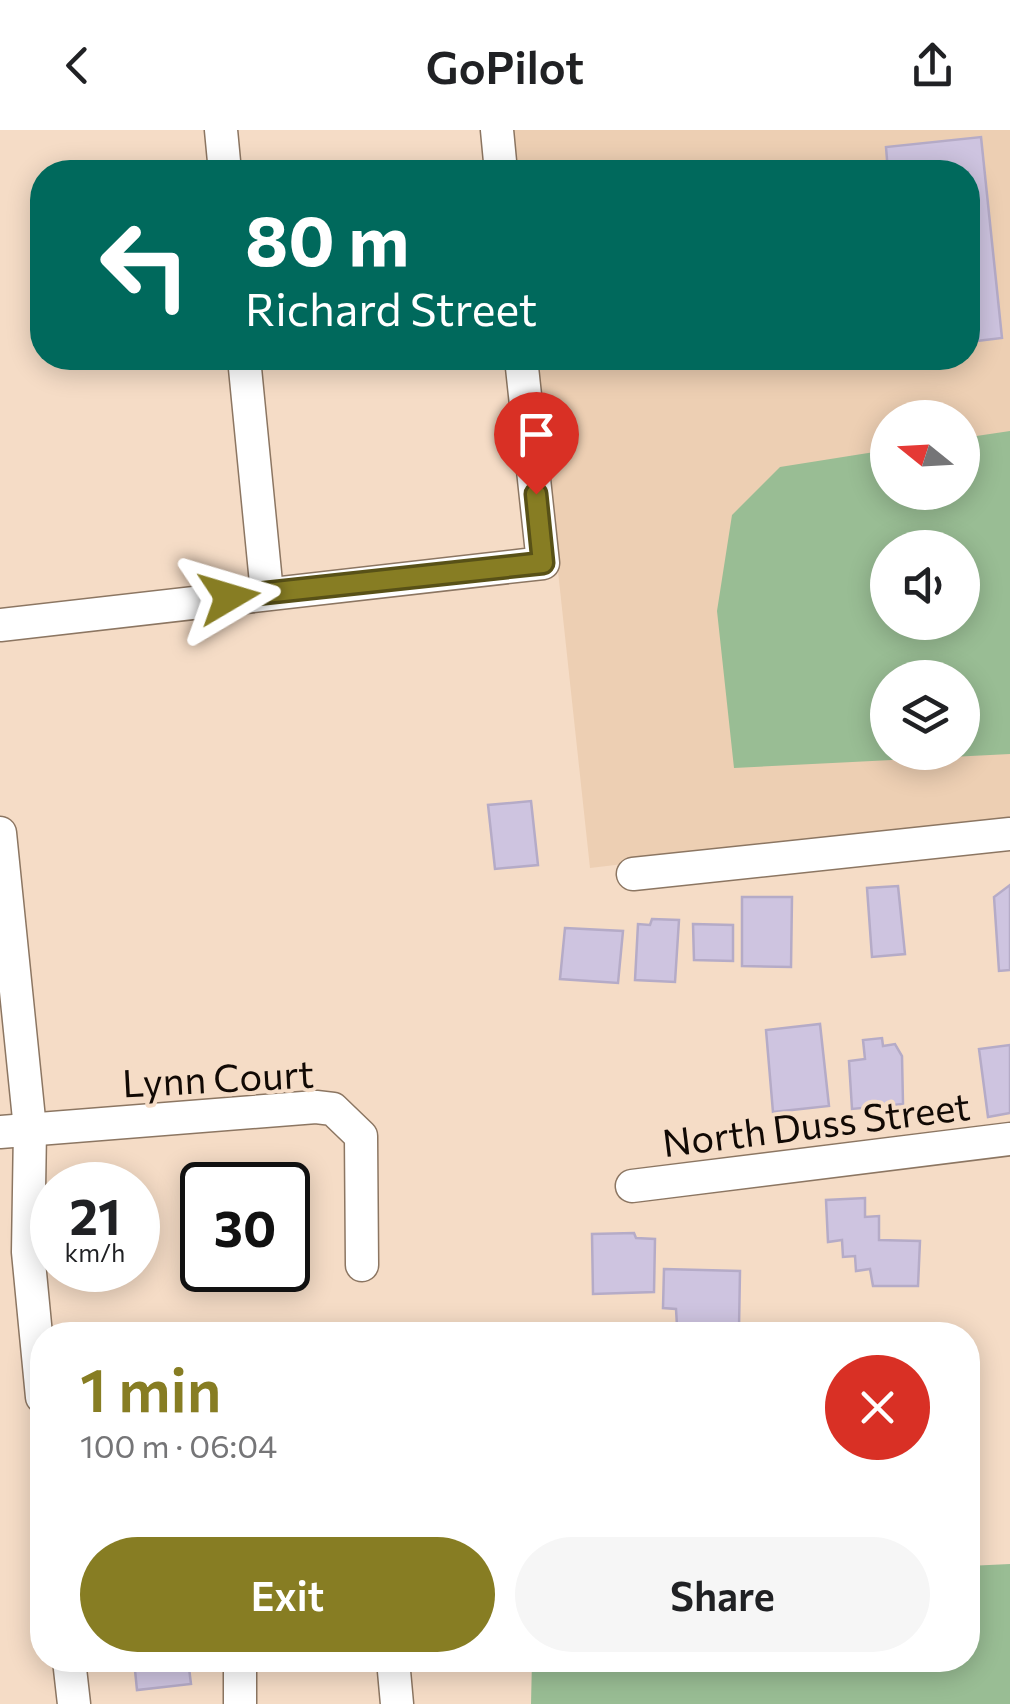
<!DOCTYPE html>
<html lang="en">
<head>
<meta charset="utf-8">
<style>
	:root { --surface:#fff; --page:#f6f6f6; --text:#202124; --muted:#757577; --accent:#877d23 }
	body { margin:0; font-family:Commissioner,sans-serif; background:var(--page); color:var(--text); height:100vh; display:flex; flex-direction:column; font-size:38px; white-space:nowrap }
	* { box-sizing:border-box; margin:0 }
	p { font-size:32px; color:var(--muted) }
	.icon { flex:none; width:55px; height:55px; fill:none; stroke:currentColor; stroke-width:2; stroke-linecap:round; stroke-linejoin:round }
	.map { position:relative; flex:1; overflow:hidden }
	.side { position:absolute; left:30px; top:1192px; width:950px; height:350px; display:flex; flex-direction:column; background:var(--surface); border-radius:40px; box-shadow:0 5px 25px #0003 }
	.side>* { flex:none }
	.guide { position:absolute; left:30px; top:30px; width:950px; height:210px; border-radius:40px; box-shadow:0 5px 25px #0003; background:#00695c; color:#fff; overflow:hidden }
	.needle { width:65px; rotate:288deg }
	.fabs { position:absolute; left:870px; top:270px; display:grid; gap:20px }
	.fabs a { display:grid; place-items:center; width:110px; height:110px; border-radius:50%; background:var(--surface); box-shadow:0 5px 25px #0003; font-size:50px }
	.speed { position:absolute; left:30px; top:1032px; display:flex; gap:20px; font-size:50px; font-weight:700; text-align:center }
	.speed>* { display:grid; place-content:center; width:130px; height:130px; border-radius:50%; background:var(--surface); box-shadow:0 5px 25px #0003; line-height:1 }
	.speed small { font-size:25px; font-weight:400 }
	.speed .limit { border:5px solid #111; border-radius:15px; background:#fff; color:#111 }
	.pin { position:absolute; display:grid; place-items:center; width:85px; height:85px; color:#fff; margin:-102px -42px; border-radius:50% 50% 50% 0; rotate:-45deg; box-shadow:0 0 10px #0007 }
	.pin .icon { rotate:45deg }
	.me { position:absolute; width:110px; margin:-55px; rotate:83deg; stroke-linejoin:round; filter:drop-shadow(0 0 8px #0008) }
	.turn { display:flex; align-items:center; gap:35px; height:210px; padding:0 50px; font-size:45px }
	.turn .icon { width:130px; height:130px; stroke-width:2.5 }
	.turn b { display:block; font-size:70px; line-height:85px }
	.round { display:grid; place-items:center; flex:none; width:105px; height:105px; border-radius:52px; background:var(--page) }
	.summary { display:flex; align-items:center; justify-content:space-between; height:170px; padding:0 50px }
	h1 { font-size:60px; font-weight:600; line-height:75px; color:var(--accent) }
	.cta { display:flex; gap:20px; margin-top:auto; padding:20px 50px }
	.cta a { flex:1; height:115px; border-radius:60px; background:var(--accent); color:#fff; font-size:40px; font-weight:600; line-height:115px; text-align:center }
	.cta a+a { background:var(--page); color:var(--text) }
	header { display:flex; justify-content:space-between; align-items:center; height:130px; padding:0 50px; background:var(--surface); font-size:45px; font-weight:600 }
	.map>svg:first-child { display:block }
	.built { fill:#edcfb3; fill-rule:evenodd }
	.green { fill:#99bd94; fill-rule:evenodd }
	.building { fill:#cec4e0; stroke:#b5abc7; stroke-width:2.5 }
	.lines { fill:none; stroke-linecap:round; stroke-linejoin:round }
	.minor-casing { stroke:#8c7662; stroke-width:35 }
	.minor { stroke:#fff; stroke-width:32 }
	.route-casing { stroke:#585117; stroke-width:25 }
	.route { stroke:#877d23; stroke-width:18 }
	.labels { text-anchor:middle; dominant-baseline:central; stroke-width:8; stroke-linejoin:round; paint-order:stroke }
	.street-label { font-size:38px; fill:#110904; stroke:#f5dcc6 }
</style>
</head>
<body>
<header><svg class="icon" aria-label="back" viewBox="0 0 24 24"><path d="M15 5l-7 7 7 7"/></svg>GoPilot<svg class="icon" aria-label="share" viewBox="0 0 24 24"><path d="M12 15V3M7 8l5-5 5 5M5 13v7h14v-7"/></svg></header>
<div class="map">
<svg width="1010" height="1574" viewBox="0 0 1010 1574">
	<rect width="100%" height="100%" fill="#f5dcc6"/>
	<!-- built -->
	<path class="built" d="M 511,0 L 1010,0 L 1010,688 L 590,738 L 535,228 L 968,228 L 968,42 L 515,42 ZM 888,288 L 962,288 L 962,362 L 888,362 ZM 888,418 L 962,418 L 962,492 L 888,492 ZM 888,548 L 962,548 L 962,622 L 888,622 Z"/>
	<!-- green -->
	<g class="green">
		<path d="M 1010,301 L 1010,624 L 734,638 L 717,481 L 732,385 L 780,337 L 887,320 L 888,362 L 962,362 L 963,308 ZM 888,418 L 962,418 L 962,492 L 888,492 ZM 888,548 L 962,548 L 962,622 L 888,622 Z"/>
		<polygon points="1010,1434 1010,1574 531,1574 532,1530 968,1530 968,1436"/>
	</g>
	<!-- building -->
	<g class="building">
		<polygon points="981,7 1002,208 968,212 968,42 888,42 886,17"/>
		<polygon points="531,671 538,735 495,739 488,675"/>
		<polygon points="1010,755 1010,840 999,841 994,767"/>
		<polygon points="898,756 905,824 872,827 867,758"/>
		<polygon points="742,767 792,767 791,837 742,836"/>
		<polygon points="652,789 679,790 675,852 635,850 638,794 650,795"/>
		<polygon points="693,794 733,795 733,831 694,830"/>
		<polygon points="565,798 623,801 618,853 560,849"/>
		<polygon points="820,894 829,976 773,982 766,900"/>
		<polygon points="882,908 883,916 895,914 902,926 903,974 852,979 849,931 865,929 863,910"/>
		<polygon points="1010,915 1010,983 988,987 979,919"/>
		<polygon points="865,1068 865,1087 879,1086 879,1110 920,1111 918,1156 873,1156 870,1139 856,1141 855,1126 843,1127 842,1110 828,1112 826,1070"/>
		<polygon points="634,1103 636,1108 655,1109 654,1162 593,1164 592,1104"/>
		<polygon points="664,1139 740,1141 739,1198 677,1196 676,1179 663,1178"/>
		<polygon points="134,1530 188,1530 191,1554 137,1560"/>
	</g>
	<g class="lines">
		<!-- minor casing -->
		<g class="minor-casing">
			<g id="minor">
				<polyline points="221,0 225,42"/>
				<polyline points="497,0 501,42"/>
				<polyline points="244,228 267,463"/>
				<polyline points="0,495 543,433 521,228"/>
				<polyline points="0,703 30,999 28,1122 42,1267"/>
				<polyline points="633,744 1010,704"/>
				<polyline points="0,1002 316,977 333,979 361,1006 362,1135"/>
				<polyline points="632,1056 1010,1009"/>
				<polyline points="69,1530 74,1574"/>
				<polyline points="240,1530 240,1574"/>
				<polyline points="393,1530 397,1574"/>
			</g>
		</g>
		<!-- minor -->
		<use href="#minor" class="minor"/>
	</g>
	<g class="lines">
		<!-- route casing -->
		<g class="route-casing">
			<polyline id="route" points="229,467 543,433 536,364"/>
		</g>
		<!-- route -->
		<use href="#route" class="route"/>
	</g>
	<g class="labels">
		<!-- street labels -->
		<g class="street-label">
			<text transform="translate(218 947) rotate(-3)">Lynn Court</text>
			<text transform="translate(816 993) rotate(-7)">North Duss Street</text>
		</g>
	</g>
</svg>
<div class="fabs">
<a><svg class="needle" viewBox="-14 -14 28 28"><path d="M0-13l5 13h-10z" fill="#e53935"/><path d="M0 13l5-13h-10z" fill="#757577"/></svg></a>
<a><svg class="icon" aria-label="sound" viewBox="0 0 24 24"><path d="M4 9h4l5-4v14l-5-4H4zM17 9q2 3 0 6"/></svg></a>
<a><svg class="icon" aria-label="layers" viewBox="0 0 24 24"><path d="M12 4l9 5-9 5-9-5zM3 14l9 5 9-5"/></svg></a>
</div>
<div class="speed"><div>21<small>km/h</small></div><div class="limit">30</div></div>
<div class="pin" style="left:536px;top:364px;background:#d93025"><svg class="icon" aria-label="arrive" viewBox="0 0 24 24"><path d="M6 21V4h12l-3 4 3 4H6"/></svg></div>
<svg class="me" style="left:229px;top:467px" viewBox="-20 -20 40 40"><path d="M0-17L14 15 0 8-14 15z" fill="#877d23" stroke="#fff" stroke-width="4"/></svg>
<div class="guide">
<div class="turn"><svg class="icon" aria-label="left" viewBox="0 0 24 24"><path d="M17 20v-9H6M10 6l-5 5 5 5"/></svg><div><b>80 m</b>Richard Street</div></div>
</div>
<section class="side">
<div class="summary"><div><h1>1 min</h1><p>100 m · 06:04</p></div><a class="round" style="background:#d93025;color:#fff"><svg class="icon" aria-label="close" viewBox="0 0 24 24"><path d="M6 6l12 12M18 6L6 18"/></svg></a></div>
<div class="cta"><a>Exit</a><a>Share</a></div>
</section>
</div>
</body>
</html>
